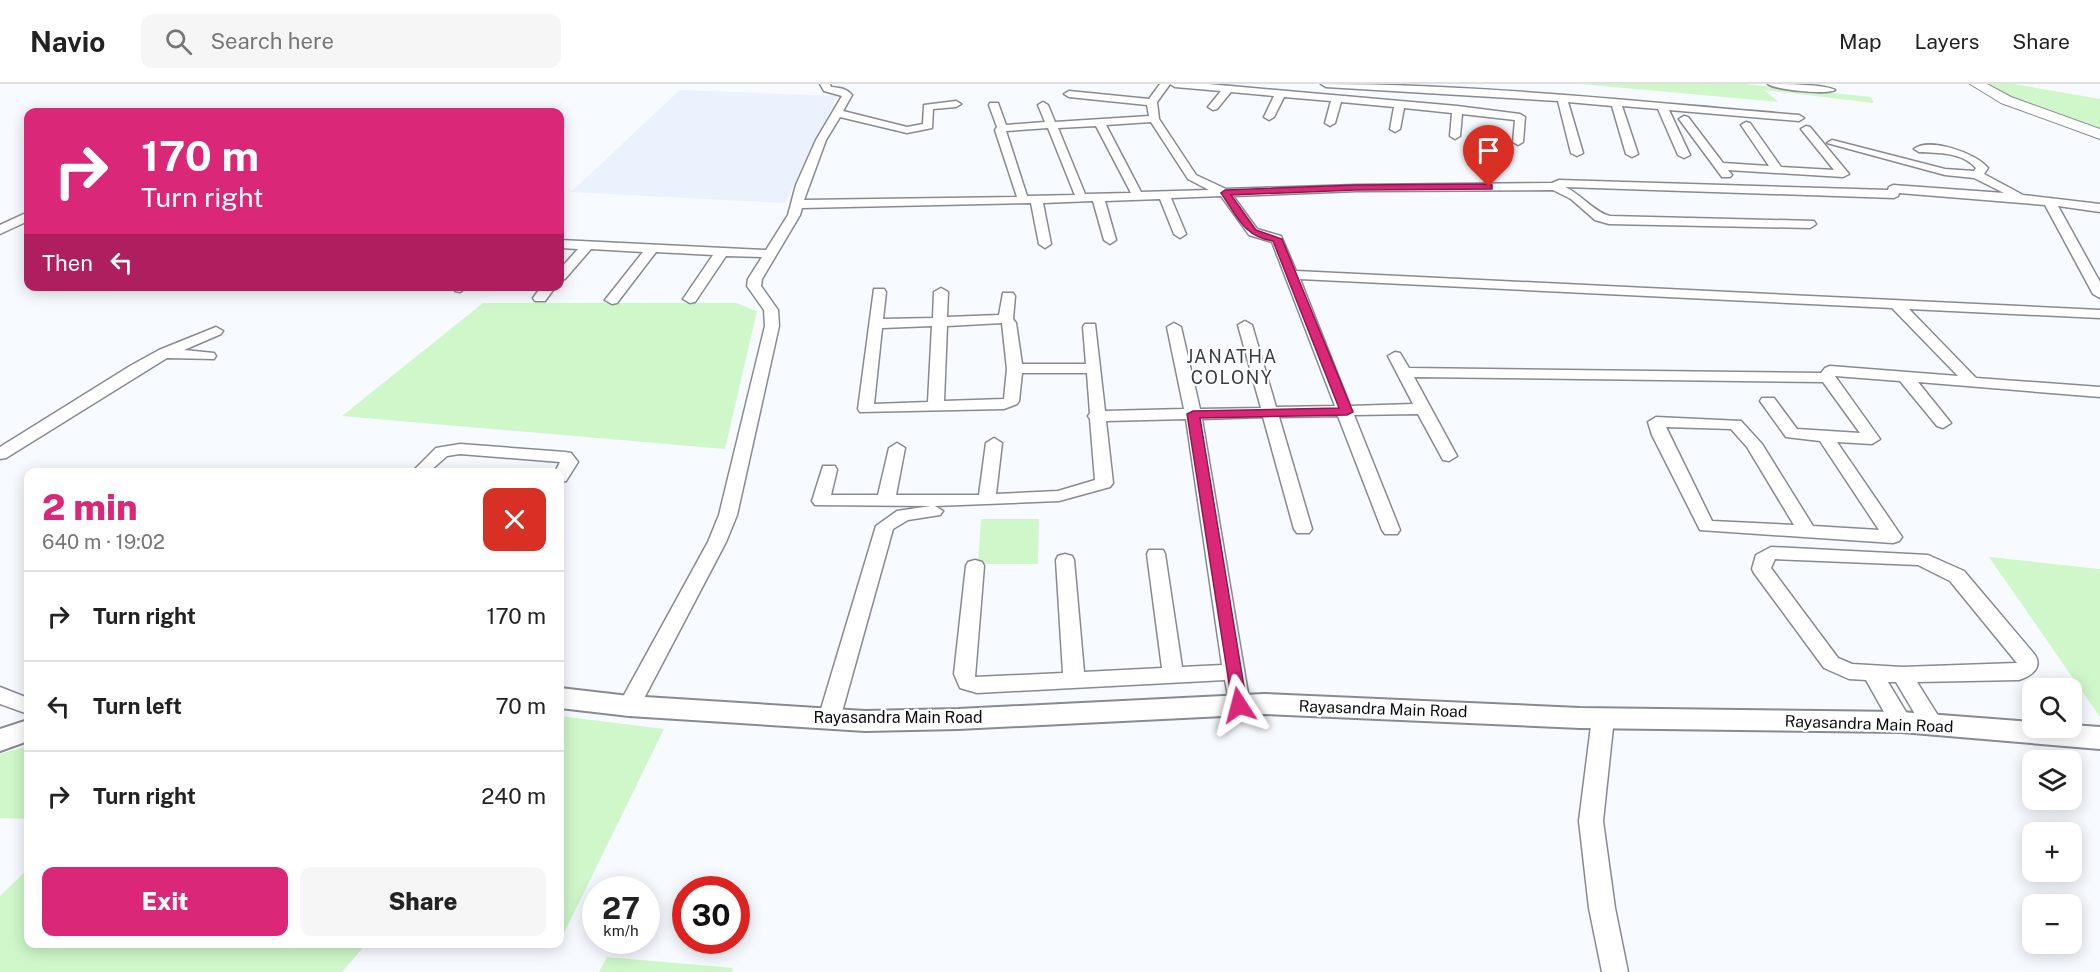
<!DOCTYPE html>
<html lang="en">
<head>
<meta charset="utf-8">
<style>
	:root { --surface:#fff; --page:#f6f6f6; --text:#222; --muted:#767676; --line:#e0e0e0; --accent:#db2777 }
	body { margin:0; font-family:"Public Sans",sans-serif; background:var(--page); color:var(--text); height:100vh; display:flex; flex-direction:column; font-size:22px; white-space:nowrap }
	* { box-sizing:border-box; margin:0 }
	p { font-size:20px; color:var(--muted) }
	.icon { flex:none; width:33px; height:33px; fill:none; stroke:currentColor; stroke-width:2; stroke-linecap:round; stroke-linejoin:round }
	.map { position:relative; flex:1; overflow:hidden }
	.drawer { position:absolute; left:24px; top:384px; width:540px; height:480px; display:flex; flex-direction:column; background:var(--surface); border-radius:12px; box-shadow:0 3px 15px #0003 }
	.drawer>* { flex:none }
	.guide { position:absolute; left:24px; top:24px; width:540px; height:183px; border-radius:12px; box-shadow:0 3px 15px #0003; background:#db2777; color:#fff; overflow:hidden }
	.tools { position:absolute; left:2022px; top:594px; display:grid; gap:12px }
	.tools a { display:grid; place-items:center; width:60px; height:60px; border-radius:12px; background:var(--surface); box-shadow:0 3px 15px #0003; font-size:30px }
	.speed { position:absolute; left:582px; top:792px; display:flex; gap:12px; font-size:30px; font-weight:700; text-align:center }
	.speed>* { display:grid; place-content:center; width:78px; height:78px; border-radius:50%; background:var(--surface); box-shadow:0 3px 15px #0003; line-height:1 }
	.speed small { font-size:15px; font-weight:400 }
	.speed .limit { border:9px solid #d22; background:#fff; color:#111 }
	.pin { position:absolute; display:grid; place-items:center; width:51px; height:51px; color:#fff; margin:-62px -26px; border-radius:50% 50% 50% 0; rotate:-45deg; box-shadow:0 0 6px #0007 }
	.pin .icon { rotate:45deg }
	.me { position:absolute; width:66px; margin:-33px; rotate:351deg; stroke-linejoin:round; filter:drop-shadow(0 0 4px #0008) }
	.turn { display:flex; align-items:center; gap:21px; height:126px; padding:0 18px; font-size:27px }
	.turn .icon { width:78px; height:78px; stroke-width:2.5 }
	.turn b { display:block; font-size:42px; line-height:51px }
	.then { display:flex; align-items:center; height:57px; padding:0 18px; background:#0003; gap:12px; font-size:22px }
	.round { display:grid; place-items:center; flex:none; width:63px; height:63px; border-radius:12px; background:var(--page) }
	.head { display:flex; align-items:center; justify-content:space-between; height:102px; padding:0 18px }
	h1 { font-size:36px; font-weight:800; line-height:45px; color:var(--accent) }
	.primary-button { display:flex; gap:12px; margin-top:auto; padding:12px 18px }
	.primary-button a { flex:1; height:69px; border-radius:12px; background:var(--accent); color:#fff; font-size:24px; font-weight:800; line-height:69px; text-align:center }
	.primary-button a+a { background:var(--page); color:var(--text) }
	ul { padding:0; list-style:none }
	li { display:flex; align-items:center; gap:18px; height:90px; padding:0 18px; border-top:2px solid var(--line) }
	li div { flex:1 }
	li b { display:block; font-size:22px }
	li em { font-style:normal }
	header { display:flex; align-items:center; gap:36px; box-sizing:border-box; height:84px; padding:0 30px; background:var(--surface); border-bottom:2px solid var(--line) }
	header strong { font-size:28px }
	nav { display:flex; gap:33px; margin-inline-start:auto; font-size:21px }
	.search { width:420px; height:54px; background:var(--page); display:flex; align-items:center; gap:15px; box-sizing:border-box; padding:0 21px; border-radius:12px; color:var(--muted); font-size:22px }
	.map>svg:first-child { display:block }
	.built { fill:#ebf1fd }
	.green { fill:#cff7ca }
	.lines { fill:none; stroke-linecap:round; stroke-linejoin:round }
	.minor-casing { stroke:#878a91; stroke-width:3 }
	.tertiary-casing { stroke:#878a91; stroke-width:4 }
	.secondary-casing { stroke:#878a91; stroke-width:2 }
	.minor { fill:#fff; fill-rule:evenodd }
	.tertiary { fill:#fff; fill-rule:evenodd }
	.secondary { fill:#fff; fill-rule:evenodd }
	.route { fill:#db2777; stroke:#8e194d; stroke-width:1.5 }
	.labels { text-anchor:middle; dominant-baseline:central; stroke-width:4.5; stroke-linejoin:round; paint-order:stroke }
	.street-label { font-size:16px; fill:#0b0c0f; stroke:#fff }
	.neighbourhood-label { font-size:18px; letter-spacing:1.5px; fill:#393c42; stroke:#fff }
</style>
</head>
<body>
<header>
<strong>Navio</strong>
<div class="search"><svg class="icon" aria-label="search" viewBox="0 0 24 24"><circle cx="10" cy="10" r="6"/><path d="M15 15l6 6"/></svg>Search here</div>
<nav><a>Map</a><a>Layers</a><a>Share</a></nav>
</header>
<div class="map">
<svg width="2100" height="888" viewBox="0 0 2100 888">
	<rect width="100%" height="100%" fill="#f7fafe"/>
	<!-- built -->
	<polygon class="built" points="680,6 837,12 785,119 571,108"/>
	<!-- green -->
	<g class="green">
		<polygon points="1581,0 1745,0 1871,13 1874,19 1764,6 1779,18"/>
		<polygon points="1989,0 2014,0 2100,15 2100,47 2027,21"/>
		<polygon points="483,219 736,219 757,227 725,365 342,332"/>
		<polygon points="981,435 1039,435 1038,480 978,480"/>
		<polygon points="1989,473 2100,485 2100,633"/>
		<polygon points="560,632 664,645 564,849 560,848"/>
		<polygon points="28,662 28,735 0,734 0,670"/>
		<polygon points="28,785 28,860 366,860 342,888 0,888 0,812"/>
		<polygon points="607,873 733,884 732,888 599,888"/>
	</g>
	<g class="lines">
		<!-- minor casing -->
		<g class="minor-casing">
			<g id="minor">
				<path d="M 820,0 L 830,0 L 831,3 C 840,4 846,4 852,11 L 843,27 L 907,43 L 923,40 L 924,21 L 956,17 L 961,20 L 956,23 L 933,25 L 932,44 L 907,49 L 840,33 L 826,56 L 804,116 L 1017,113 L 995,46 L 997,43 L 989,21 L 990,19 L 998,19 L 1006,41 L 1045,38 L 1038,21 L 1043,18 L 1048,21 L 1055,38 L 1149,32 L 1147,21 L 1069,13 L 1064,10 L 1069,7 L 1149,15 L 1160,0 L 1170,0 L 1157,18 L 1159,35 L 1196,91 L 1226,105 L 1356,101 L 1552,99 L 1559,96 L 1888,106 L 1889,103 L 1893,101 L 2004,109 L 1974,94 L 1945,91 L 1827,59 L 1832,56 L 1945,85 L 1974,87 L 1976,84 C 1962,68 1939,69 1919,68 L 1914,65 C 1929,53 1976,69 1988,84 L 1984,90 L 2023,111 L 2100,120 L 2100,128 L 2058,122 L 2100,198 L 2100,214 L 2093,210 L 2045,121 L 1899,109 L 1898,112 L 1894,114 L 1565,103 C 1581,110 1594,128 1610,132 L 1814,137 L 1816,140 L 1810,144 L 1609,140 L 1595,136 L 1571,115 L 1553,106 L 1356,107 L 1233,112 L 1257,145 L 1281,152 L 1296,187 L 2100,226 L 2100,234 L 1909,225 L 1976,294 L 2100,303 L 2100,313 L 1918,298 L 1951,339 L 1943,344 L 1937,342 L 1900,297 L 1835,292 L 1880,355 L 1872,360 L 1837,358 L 1902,453 L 1899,457 L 1893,459 L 1700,446 L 1652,351 L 1648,338 L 1656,333 L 1741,337 L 1762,360 L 1813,442 L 1879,446 L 1820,357 L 1786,353 L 1760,317 L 1762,314 L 1774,314 L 1797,345 L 1860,349 L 1823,298 L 1414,293 L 1457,372 L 1449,377 L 1443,376 L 1418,330 L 1354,331 L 1400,446 L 1397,450 L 1385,450 L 1382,446 L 1338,332 L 1279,333 L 1312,445 L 1309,449 L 1297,449 L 1294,445 L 1263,333 L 1202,335 L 1250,621 L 1247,627 L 1239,629 L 1231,627 L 1225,596 L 977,609 L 960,604 L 954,590 L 966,482 L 968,478 L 975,476 L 982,478 L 984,482 L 975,593 L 1063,589 L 1056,476 L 1058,472 L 1065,470 L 1072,472 L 1074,476 L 1084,588 L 1162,584 L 1147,470 L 1149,466 L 1163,466 L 1165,470 L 1182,583 L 1222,581 L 1186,335 L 1106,337 L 1113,399 L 1110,403 L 1059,417 L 935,422 L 943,427 L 940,431 L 908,436 L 893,445 L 840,635 L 837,641 L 829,643 L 821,641 L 818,635 L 876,442 L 897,427 L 931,422 L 815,421 L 812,417 L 823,382 L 835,382 L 837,386 L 831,411 L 878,411 L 889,364 L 897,359 L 905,364 L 896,411 L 979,411 L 986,359 L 994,354 L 1002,359 L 996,410 L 1058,407 L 1095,396 L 1090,335 L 1088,332 L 1090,329 L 1087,289 L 1022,289 L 1019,317 L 1017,320 L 1004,325 L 860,328 L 858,325 L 874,205 L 884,205 L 886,208 L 883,235 L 933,234 L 934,208 L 941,204 L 948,208 L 947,233 L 999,231 L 1003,209 L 1013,209 L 1015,212 L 1013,235 L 1016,239 L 1022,280 L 1086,280 L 1083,243 L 1085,240 L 1095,240 L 1105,327 L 1184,325 L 1167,243 L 1174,239 L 1181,243 L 1200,325 L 1261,324 L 1238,241 L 1245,237 L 1252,241 L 1276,323 L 1335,322 L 1272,158 L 1249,151 L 1221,112 L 1171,114 L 1186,150 L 1180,154 L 1174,150 L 1160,115 L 1105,117 L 1116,156 L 1110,160 L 1104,156 L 1093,117 L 1043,119 L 1051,160 L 1045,164 L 1039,160 L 1031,119 L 802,124 L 800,131 L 762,195 L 761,202 L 778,226 L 779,242 L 737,431 L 726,458 L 640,622 L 637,628 L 629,630 L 621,628 L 618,622 L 708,458 L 719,431 L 765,242 L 764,226 L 747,202 L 748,195 L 762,173 L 726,172 L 695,218 L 690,219 L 683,215 L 713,171 L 656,168 L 617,219 L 612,220 L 605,216 L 643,168 L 591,165 L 565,195 L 560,196 L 560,185 L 578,165 L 560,164 L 560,156 L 766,166 L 788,131 L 796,101 L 816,56 L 842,12 L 824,7 ZM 1151,38 L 1188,95 L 1209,106 L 1141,108 L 1106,41 ZM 1096,42 L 1130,107 L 1131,109 L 1085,110 L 1058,44 ZM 1048,44 L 1074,109 L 1075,111 L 1027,112 L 1006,47 ZM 1300,195 L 1892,224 L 1958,292 L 1830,282 L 1825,284 L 1821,289 L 1409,284 L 1400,269 L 1395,268 L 1388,272 L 1413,320 L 1350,322 ZM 1002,239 L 1007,285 L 1004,315 L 944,317 L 947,242 ZM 932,242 L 928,318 L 874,320 L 882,244 ZM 1666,343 L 1731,345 L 1747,363 L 1794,441 L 1712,437 Z"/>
				<polygon points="1170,0 1208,0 1457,22 1520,30 1525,33 1523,58 1518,61 1513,58 1515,36 1462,30 1460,52 1455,55 1450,52 1452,29 1404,24 1400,45 1395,48 1390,45 1394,23 1341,18 1335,39 1330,42 1325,39 1331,17 1284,13 1274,33 1269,36 1264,33 1274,12 1231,8 1217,25 1213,26 1208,23 1221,7 1175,3"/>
				<path d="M 1321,0 C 1481,0 1640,18 1799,31 L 1804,34 L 1799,37 L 1669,26 L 1690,71 L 1684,74 L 1678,71 L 1658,25 L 1622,22 L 1638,70 L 1632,73 L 1626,70 L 1612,22 L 1568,18 L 1583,69 L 1577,72 L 1571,69 L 1558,17 L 1326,3 Z"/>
				<path d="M 1768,0 C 1784,0 1823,0 1835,6 C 1827,11 1776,6 1768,0 Z"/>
				<polygon points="1684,32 1688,33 1723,79 1769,82 1741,41 1746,38 1750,39 1781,83 1834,86 1801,45 1806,42 1810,43 1849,90 1843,93 1728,86 1732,91 1730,93 1722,93 1679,35"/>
				<polygon points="28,128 28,137 0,150 0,141"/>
				<polygon points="454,202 468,202 460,208 455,207"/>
				<polygon points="542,202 556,202 545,217 535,217 533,214"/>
				<polygon points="216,243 223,247 221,250 184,266 214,269 216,272 214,275 167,274 6,374 0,375 0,363 130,282 159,266"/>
				<polygon points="460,360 565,368 571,369 578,378 566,397 560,398 560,388 555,388 560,378 460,370 447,372 429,388 412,388 436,364"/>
				<path d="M 1771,463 L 1928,471 L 1964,487 L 2035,571 C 2043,584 2031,592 2019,596 L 1917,598 L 1944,641 L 1941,647 L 1933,649 L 1925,647 L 1896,598 L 1888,598 L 1912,638 L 1909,644 L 1901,646 L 1893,644 L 1866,596 L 1849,595 L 1824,584 L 1754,489 L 1752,485 L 1756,471 ZM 1775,475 L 1918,481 L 1950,497 L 2017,579 L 1902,583 L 1852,580 L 1838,574 L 1771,484 Z"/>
				<polygon points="0,603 28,614 28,630 0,620"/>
				<polygon points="1603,626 1611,628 1614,634 1603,737 1615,824 1628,888 1602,888 1589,824 1579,737 1592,634 1595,628"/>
			</g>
		</g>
		<!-- tertiary casing -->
		<g class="tertiary-casing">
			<g id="tertiary">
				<polygon points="560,604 629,612 865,627 958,625 1264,610 1580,624 1901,628 2032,638 2032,644 2072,644 2072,641 2100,643 2100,665 1901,648 1580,644 1264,630 958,645 865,647 629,632 560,624"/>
				<polygon points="28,636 28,657 0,667 0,645"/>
			</g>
		</g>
		<!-- secondary casing -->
		<g class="secondary-casing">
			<polygon id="secondary" points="1970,0 1987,0 2011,13 2100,45 2100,55 2001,19"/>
		</g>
		<!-- minor -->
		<use href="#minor" class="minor"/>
		<!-- tertiary -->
		<use href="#tertiary" class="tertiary"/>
		<!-- secondary -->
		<use href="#secondary" class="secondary"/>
	</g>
	<!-- route -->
	<path class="route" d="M 1489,100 L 1492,101 L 1492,105 L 1356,106 L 1231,111 L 1256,146 L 1282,155 L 1353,328 L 1347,331 L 1200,334 L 1247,621 L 1244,625 L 1233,625 L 1187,330 L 1193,327 L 1339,324 L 1273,157 C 1244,153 1237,132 1221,109 L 1225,106 L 1356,101 Z"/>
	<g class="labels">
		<!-- street labels -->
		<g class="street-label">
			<text transform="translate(1383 625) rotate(2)">Rayasandra Main Road</text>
			<text x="898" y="633">Rayasandra Main Road</text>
			<text transform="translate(1869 640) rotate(2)">Rayasandra Main Road</text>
		</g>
		<!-- neighbourhood labels -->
		<g class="neighbourhood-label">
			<text x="1232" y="272">JANATHA<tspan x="1232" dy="21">COLONY</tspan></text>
		</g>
	</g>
</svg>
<div class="tools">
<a><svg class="icon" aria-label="search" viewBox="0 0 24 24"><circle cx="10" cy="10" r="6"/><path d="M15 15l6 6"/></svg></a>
<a><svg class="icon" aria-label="layers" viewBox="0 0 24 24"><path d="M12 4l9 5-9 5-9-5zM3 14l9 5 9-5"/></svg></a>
<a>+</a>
<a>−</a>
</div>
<div class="speed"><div>27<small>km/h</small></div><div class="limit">30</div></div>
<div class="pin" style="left:1489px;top:103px;background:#d93025"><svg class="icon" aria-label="arrive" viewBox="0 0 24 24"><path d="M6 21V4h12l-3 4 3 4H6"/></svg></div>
<svg class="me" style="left:1239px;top:621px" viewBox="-20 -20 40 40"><path d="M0-17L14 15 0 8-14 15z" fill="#db2777" stroke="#fff" stroke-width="4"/></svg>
<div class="guide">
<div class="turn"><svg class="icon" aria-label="right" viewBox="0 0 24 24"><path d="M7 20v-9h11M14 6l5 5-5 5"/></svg><div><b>170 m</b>Turn right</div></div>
<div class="then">Then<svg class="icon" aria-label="left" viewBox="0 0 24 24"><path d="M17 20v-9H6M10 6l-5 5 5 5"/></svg></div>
</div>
<section class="drawer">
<div class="head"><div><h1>2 min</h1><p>640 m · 19:02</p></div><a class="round" style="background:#d93025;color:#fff"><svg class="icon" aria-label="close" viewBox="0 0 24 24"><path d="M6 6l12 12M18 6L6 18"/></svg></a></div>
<ul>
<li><svg class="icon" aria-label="right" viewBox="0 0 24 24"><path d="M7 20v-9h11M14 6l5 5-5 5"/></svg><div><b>Turn right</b></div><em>170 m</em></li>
<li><svg class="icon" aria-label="left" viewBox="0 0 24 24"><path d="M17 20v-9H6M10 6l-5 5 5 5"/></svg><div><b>Turn left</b></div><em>70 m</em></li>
<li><svg class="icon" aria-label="right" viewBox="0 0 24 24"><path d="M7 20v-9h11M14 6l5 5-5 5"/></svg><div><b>Turn right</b></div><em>240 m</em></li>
</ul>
<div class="primary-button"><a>Exit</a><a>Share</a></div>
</section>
</div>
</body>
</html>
